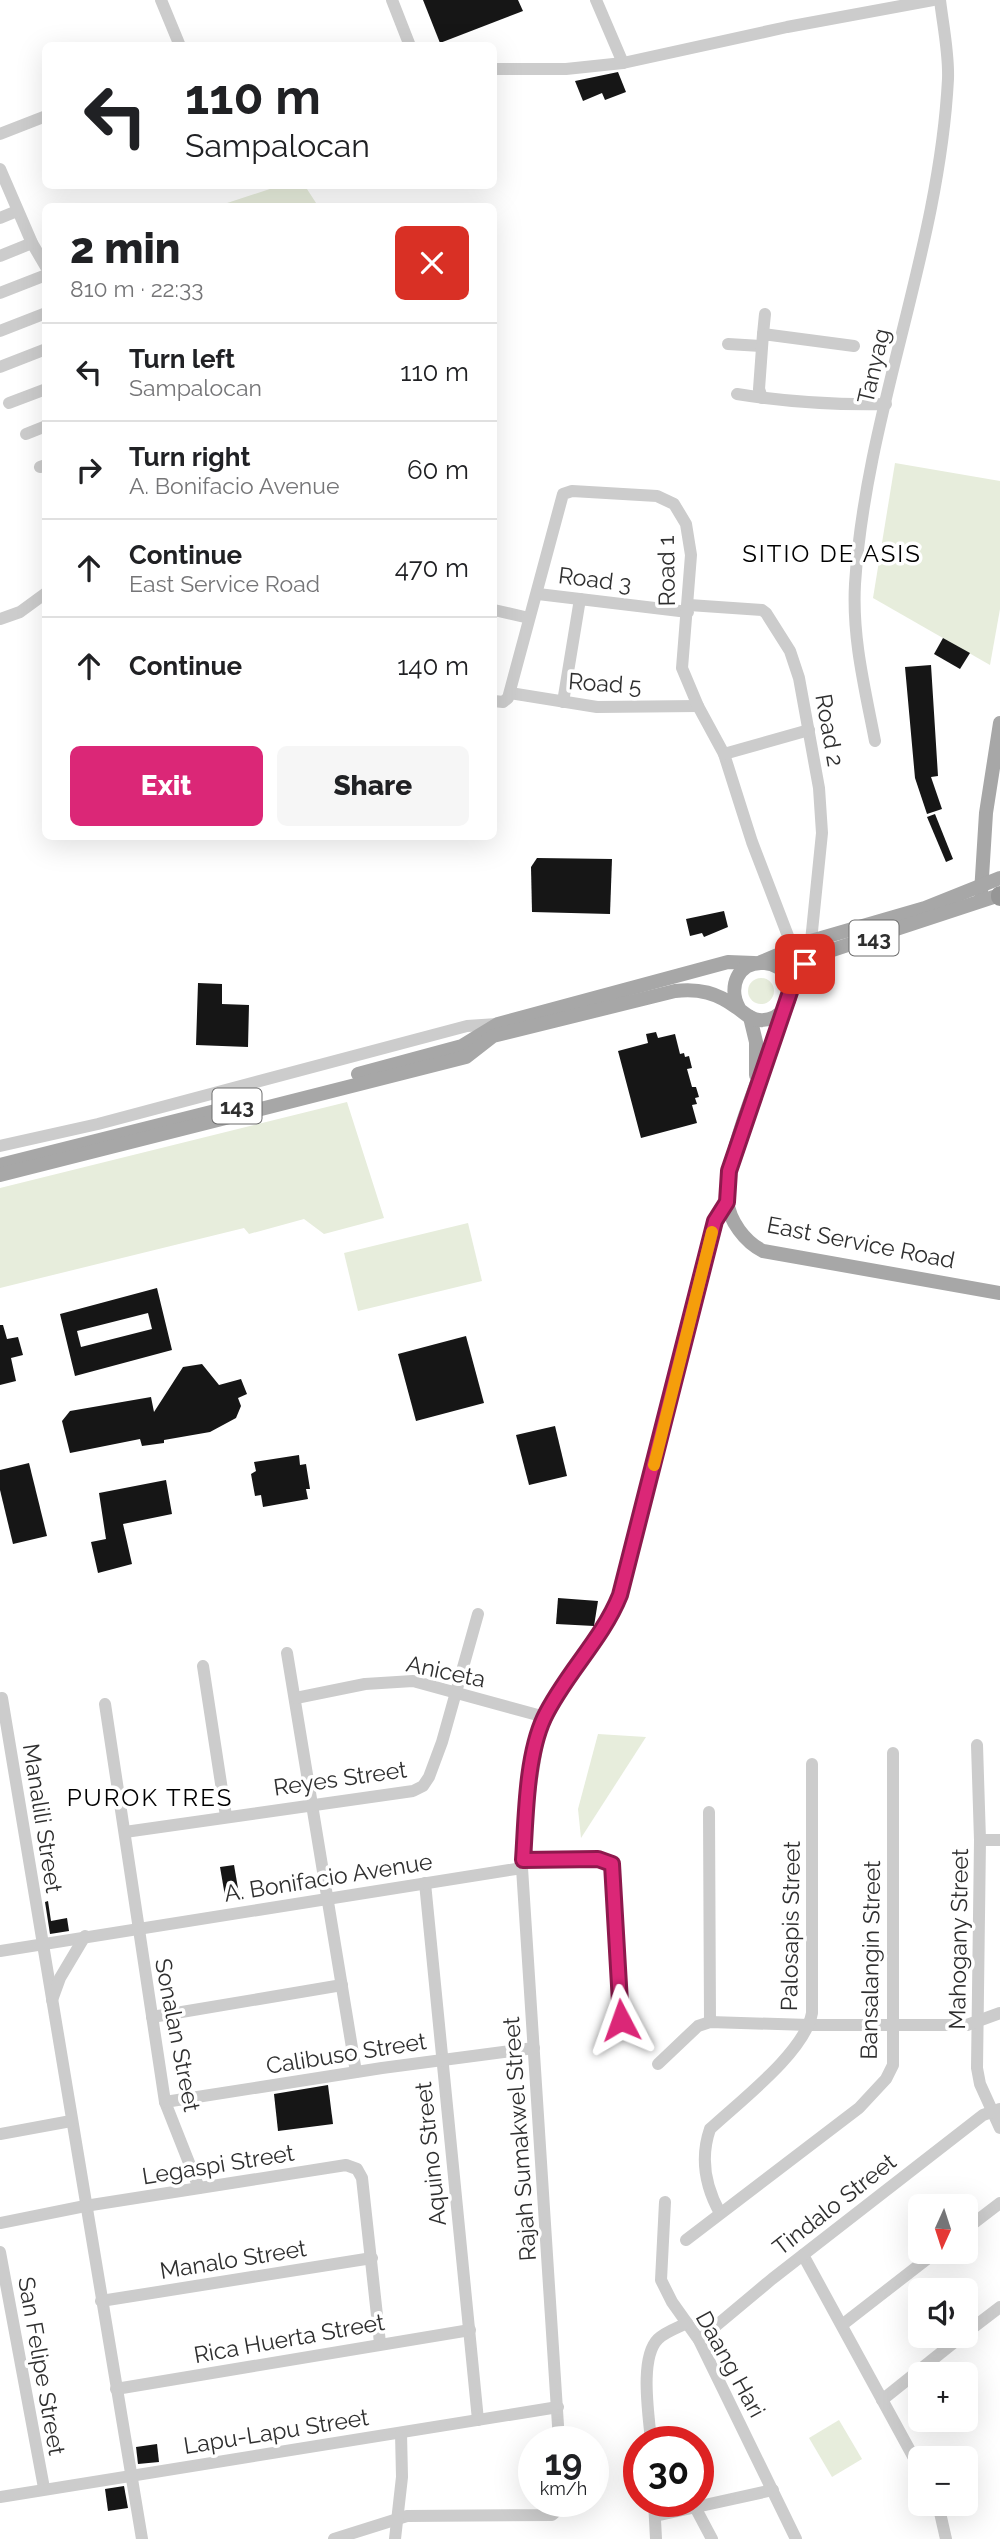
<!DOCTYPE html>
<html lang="en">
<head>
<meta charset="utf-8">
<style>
	:root { --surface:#fff; --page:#f6f6f6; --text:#202124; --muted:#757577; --line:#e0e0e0; --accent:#db2777 }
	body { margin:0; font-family:Raleway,sans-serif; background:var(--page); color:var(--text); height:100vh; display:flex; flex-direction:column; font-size:26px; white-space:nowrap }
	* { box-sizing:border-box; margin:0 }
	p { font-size:23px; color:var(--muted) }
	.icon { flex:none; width:38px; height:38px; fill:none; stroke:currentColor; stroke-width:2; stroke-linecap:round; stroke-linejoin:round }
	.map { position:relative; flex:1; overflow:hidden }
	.side { position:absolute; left:42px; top:203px; width:455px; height:637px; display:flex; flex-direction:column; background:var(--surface); border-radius:10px; box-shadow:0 7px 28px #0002 }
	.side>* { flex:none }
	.guide { position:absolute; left:42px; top:42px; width:455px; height:147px; border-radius:10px; box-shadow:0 7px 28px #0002; background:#fff; color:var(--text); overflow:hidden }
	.needle { width:46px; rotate:183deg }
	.fabs { position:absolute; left:908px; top:2194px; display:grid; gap:14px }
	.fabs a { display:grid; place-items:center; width:70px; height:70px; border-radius:10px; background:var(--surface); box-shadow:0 7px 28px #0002; font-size:35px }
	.speed { position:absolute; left:518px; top:2426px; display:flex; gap:14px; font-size:35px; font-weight:700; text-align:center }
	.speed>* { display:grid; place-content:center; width:91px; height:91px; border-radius:50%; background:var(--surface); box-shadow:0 7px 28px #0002; line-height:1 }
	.speed small { font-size:18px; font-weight:400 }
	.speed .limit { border:10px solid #d22; background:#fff; color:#111 }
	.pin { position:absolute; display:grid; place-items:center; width:60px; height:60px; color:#fff; margin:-30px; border-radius:14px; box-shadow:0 4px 10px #0006 }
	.me { position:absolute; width:77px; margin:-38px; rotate:356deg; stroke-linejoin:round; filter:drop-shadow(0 0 5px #0008) }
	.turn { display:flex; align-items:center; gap:24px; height:147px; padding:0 28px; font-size:32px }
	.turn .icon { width:91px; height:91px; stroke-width:2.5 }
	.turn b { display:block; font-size:49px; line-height:60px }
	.round { display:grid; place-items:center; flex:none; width:74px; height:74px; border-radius:10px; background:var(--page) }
	.overview { display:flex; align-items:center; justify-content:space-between; height:119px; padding:0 28px }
	h1 { font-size:42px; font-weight:800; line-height:52px }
	.button { display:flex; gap:14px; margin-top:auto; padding:14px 28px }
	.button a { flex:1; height:80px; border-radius:10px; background:var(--accent); color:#fff; font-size:28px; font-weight:800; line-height:80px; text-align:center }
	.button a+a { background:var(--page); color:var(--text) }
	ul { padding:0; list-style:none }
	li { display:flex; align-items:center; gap:21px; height:98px; padding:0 28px; border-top:2px solid var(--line) }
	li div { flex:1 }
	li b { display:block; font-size:26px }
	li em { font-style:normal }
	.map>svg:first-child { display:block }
	.green { fill:#e7eddc }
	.building { fill:#161616; fill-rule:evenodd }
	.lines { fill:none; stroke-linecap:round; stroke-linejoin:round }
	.minor { stroke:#ccc; stroke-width:12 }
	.major { stroke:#a7a7a7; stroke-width:14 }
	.highway { stroke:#969696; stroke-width:18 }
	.route-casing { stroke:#8e194d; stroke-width:18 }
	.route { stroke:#db2777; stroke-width:12 }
	.slow { stroke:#f59e0b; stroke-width:12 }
	.labels { text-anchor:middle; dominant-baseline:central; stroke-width:7; stroke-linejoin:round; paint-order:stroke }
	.shield { fill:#fff; stroke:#6d6d6d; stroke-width:2 }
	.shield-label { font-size:21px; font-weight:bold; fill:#2f2f2f }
	.street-label { font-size:23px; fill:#2f2f2f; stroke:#fff }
	.neighbourhood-label { font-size:24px; letter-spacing:2px; fill:#000; stroke:#fff }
</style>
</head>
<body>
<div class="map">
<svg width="1000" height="2539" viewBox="0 0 1000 2539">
	<rect width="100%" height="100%" fill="#fff"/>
	<!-- green -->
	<g class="green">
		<polygon points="279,186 305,186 318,206 218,206"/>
		<polygon points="895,463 1000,481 1000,609 990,665 873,598"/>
		<circle cx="761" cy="991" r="13"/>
		<polygon points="347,1102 384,1218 324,1234 304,1219 249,1234 244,1228 0,1288 0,1188"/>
		<polygon points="468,1223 482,1281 358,1311 344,1253"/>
		<polygon points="598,1734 646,1737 581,1838 578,1809"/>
		<polygon points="839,2420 862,2459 832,2477 809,2438"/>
	</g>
	<!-- building -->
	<g class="building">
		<polygon points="423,0 518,0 523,11 440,43"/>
		<polygon points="618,72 626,92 605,100 602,93 583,101 575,81"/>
		<polygon points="943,638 970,653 960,669 934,654"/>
		<polygon points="931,665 938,776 931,777 942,809 927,814 915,778 905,667"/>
		<polygon points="935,814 953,859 946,862 927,817"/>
		<polygon points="537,858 612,859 610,914 532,912 531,867"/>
		<polygon points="724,911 728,927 704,937 702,933 690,936 686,919"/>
		<polygon points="198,983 222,984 222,1004 249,1005 248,1047 196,1045"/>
		<polygon points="656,1032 658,1038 675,1034 680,1054 684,1053 685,1057 689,1056 692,1068 687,1069 692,1087 696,1087 699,1097 695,1098 697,1104 692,1105 697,1123 641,1138 618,1051 648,1043 646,1034"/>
		<path d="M 157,1288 L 172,1350 L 75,1376 L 60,1314 ZM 148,1313 L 152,1329 L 81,1347 L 77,1331 Z"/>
		<polygon points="0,1325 3,1325 7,1339 18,1337 23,1355 11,1358 16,1381 0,1385"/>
		<polygon points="466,1336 484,1403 416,1421 398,1354"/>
		<polygon points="202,1364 219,1385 241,1379 247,1394 238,1398 241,1406 236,1418 210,1432 164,1440 164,1443 142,1446 140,1439 70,1453 62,1421 70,1411 151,1397 154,1412 183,1367"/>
		<polygon points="555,1426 567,1476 529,1485 516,1435"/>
		<polygon points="299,1455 300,1465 306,1464 310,1489 306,1489 308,1499 263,1507 261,1495 255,1496 251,1474 256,1471 254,1462"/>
		<polygon points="29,1463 47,1536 13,1544 0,1490 0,1470"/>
		<polygon points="166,1480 172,1514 123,1524 132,1564 98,1573 91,1542 106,1539 99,1493"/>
		<polygon points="558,1598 598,1601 594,1626 556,1624"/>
		<polygon points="234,1865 239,1894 225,1896 220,1867"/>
		<polygon points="48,1901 51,1921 67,1918 69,1931 50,1934 45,1902"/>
		<polygon points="328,2085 333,2124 278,2131 274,2094"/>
		<polygon points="157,2444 159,2462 138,2464 136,2447"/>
		<polygon points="124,2486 128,2508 108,2511 105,2489"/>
	</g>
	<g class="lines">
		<!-- minor -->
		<g class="minor">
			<polyline points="161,0 180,46"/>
			<polyline points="392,0 410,46"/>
			<polyline points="596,0 623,63"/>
			<polyline points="494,69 566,69 623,63 787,27 933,0"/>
			<polyline points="0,134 46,116"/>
			<polyline points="0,169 32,243 46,267"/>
			<polyline points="0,218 17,211"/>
			<polyline points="0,256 32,243"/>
			<polyline points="0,293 46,275"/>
			<polyline points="0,331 46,313"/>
			<polyline points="763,334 765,314"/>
			<polyline points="728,344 761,346"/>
			<polyline points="0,367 46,349"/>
			<path d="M 737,394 C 787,402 835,405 886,404"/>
			<polyline points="762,398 759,389 763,334 854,346"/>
			<polyline points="9,403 46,389"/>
			<polyline points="26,434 46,426"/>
			<polyline points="40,467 46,465"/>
			<polyline points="538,594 688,612"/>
			<polyline points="689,605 762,610 766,613 790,651 799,678 819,788 822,833 811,941"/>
			<polyline points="494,610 529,618"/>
			<polyline points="0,619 20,612 46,593"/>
			<polyline points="510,693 597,707 698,706"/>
			<polyline points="494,701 503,702 508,698 563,494 572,491 657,496 674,504 686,524 691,555 682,668 698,706 724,754 752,842 793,949"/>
			<polyline points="563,702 580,599"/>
			<path d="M 875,741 C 865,689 852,638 855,584 C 866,412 939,252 948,79 C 949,53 943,26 940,0"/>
			<polyline points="724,754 809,730"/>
			<polyline points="0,1146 98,1124 467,1026 497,1024"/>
			<polyline points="287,1653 356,2072"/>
			<polyline points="203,1666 226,1816"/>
			<polyline points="2,1698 142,2539"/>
			<polyline points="296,1698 365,1684 413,1681 545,1717"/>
			<polyline points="105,1704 165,2102 199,2188"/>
			<polyline points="977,1745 980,1840 977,2068 980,2084 1000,2128"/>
			<polyline points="709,1812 710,2022"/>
			<polyline points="125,1832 413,1791 423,1786 429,1777 442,1742 478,1614"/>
			<polyline points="980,1840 1000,1840"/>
			<polyline points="523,1860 598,1859 612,1864 621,2020"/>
			<polyline points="425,1883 478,2420"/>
			<polyline points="0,1951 522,1868"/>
			<polyline points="52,2000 60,1978 85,1936"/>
			<polyline points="152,2017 342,1985"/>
			<polyline points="658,2064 698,2026 710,2022 809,2025 967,2025 1000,2013"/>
			<polyline points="165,2102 382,2068 534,2048"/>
			<polyline points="0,2134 71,2121"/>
			<polyline points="665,2202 661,2280 672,2302 699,2340 796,2539"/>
			<path d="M 720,2213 C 705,2186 700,2158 710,2129 C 740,2101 805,2052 812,2013 L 812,1764"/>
			<polyline points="0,2223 85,2206 346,2165 357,2169 362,2178 380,2343"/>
			<polyline points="966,2229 1000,2203"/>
			<polyline points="686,2240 859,2108 886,2079 893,2065 893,1753"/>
			<polyline points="0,2252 44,2488"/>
			<polyline points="803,2255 920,2469"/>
			<polyline points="101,2301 372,2258"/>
			<polyline points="842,2325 936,2252"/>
			<polyline points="966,2333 1000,2307"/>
			<polyline points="699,2340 772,2279 983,2115 1000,2109"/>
			<polyline points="116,2389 470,2330"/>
			<polyline points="882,2400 962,2336"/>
			<polyline points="559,2441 522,1868 528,1805 540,1728 551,1706 598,1637 620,1595 715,1221 727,1202"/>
			<path d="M 651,2441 C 649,2416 639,2358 658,2339 C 665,2332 677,2328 687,2323"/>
			<polyline points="0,2497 558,2407"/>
			<polyline points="654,2501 656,2539"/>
			<polyline points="938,2504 946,2539"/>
			<polyline points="695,2507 712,2539"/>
			<polyline points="655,2516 773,2490"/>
			<polyline points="334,2539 407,2516 552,2515 559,2509 560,2501"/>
			<polyline points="395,2539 402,2477 401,2433"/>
		</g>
		<!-- major -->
		<g class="major">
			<polyline points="981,893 986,813 1000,723"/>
			<polyline points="761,962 811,941 925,908 1000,878"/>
			<polyline points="791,989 797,974 817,955 1000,895"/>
			<path d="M 785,1010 C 769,1052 723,1160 727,1200 C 729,1221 745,1242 763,1251 L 1000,1293"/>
			<polyline points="750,1017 756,1042 756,1075"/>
			<polyline points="358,1074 462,1046 498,1024 728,962 754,963"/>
			<polyline points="0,1165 251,1102"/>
			<path d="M 0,1175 L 466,1057 L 493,1036 L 675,991 C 699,988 717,993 736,1007 C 744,1012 749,1019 759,1020 C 780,1022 797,999 789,980 C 785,970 774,963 764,963 C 737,961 728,988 739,1008"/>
		</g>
		<!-- highway -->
		<polyline class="highway" points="1000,895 1000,897"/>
	</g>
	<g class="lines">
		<!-- route casing -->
		<g class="route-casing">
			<path id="route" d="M 621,2020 L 612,1864 L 598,1859 L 523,1860 C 526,1817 526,1757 544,1718 C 565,1674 602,1640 620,1595 L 715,1221 L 727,1202 L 729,1171 L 791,989 L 797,974 L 805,964"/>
		</g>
		<!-- route -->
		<use href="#route" class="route"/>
		<!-- slow -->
		<polyline class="slow" points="654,1465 712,1232"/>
	</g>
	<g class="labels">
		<!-- shield labels -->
		<g class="shield">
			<rect x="849.5" y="920.5" width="49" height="35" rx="5"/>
			<rect x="212.5" y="1088.5" width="49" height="35" rx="5"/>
		</g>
		<g class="shield-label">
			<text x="874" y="938">143</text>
			<text x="237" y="1106">143</text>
		</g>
		<!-- street labels -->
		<g class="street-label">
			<text transform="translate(873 366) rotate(-77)">Tanyag</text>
			<text transform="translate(666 571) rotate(-91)">Road 1</text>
			<text transform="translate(595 579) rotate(7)">Road 3</text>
			<text transform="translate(605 683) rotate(4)">Road 5</text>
			<text transform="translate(830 730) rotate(80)">Road 2</text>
			<text transform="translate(861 1242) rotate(11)">East Service Road</text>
			<text transform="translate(446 1671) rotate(12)">Aniceta</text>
			<text transform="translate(340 1778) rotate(-8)">Reyes Street</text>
			<text transform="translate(43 1818) rotate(81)">Manalili Street</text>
			<text transform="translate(328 1877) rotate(-9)">A. Bonifacio Avenue</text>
			<text transform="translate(790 1926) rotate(-89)">Palosapis Street</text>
			<text transform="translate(958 1939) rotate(-89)">Mahogany Street</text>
			<text transform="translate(870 1960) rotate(-89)">Bansalangin Street</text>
			<text transform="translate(178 2035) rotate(79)">Sonalan Street</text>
			<text transform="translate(346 2053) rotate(-9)">Calibuso Street</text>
			<text transform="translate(519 2139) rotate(-94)">Rajah Sumakwel Street</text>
			<text transform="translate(430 2154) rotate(-96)">Aquino Street</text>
			<text transform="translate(218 2164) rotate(-9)">Legaspi Street</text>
			<text transform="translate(834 2204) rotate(-38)">Tindalo Street</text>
			<text transform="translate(233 2259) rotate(-9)">Manalo Street</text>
			<text transform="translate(289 2338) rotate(-10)">Rica Huerta Street</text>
			<text transform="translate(731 2364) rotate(61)">Daang Hari</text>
			<text transform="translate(42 2366) rotate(80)">San Felipe Street</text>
			<text transform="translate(276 2431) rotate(-9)">Lapu-Lapu Street</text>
		</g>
		<!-- neighbourhood labels -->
		<g class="neighbourhood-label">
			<text x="832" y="553">SITIO DE ASIS</text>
			<text x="150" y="1797">PUROK TRES</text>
		</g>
	</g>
</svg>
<div class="fabs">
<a><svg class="needle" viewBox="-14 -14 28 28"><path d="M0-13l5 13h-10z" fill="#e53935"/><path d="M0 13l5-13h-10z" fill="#757577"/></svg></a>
<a><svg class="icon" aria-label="sound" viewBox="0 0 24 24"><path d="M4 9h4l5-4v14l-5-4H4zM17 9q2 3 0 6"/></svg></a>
<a>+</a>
<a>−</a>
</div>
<div class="speed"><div>19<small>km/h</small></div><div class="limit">30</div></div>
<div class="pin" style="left:805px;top:964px;background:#d93025"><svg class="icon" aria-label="arrive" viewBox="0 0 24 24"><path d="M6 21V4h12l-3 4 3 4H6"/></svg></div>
<svg class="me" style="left:621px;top:2020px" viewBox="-20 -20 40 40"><path d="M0-17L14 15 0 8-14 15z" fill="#db2777" stroke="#fff" stroke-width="4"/></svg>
<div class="guide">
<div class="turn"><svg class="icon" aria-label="left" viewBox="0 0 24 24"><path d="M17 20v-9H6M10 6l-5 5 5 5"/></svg><div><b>110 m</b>Sampalocan</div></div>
</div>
<section class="side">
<div class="overview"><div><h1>2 min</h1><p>810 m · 22:33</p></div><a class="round" style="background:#d93025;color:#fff"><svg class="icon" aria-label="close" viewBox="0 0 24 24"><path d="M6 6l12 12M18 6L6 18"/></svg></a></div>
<ul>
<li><svg class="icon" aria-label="left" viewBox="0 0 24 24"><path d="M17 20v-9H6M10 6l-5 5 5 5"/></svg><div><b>Turn left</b><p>Sampalocan</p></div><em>110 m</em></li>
<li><svg class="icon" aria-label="right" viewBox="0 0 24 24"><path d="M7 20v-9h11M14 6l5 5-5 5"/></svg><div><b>Turn right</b><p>A. Bonifacio Avenue</p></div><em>60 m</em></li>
<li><svg class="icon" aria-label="ahead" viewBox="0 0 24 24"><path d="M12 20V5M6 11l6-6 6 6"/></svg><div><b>Continue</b><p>East Service Road</p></div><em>470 m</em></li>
<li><svg class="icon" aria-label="ahead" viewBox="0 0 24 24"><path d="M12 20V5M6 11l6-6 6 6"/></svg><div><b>Continue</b></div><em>140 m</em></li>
</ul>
<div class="button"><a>Exit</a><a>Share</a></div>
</section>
</div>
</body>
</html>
